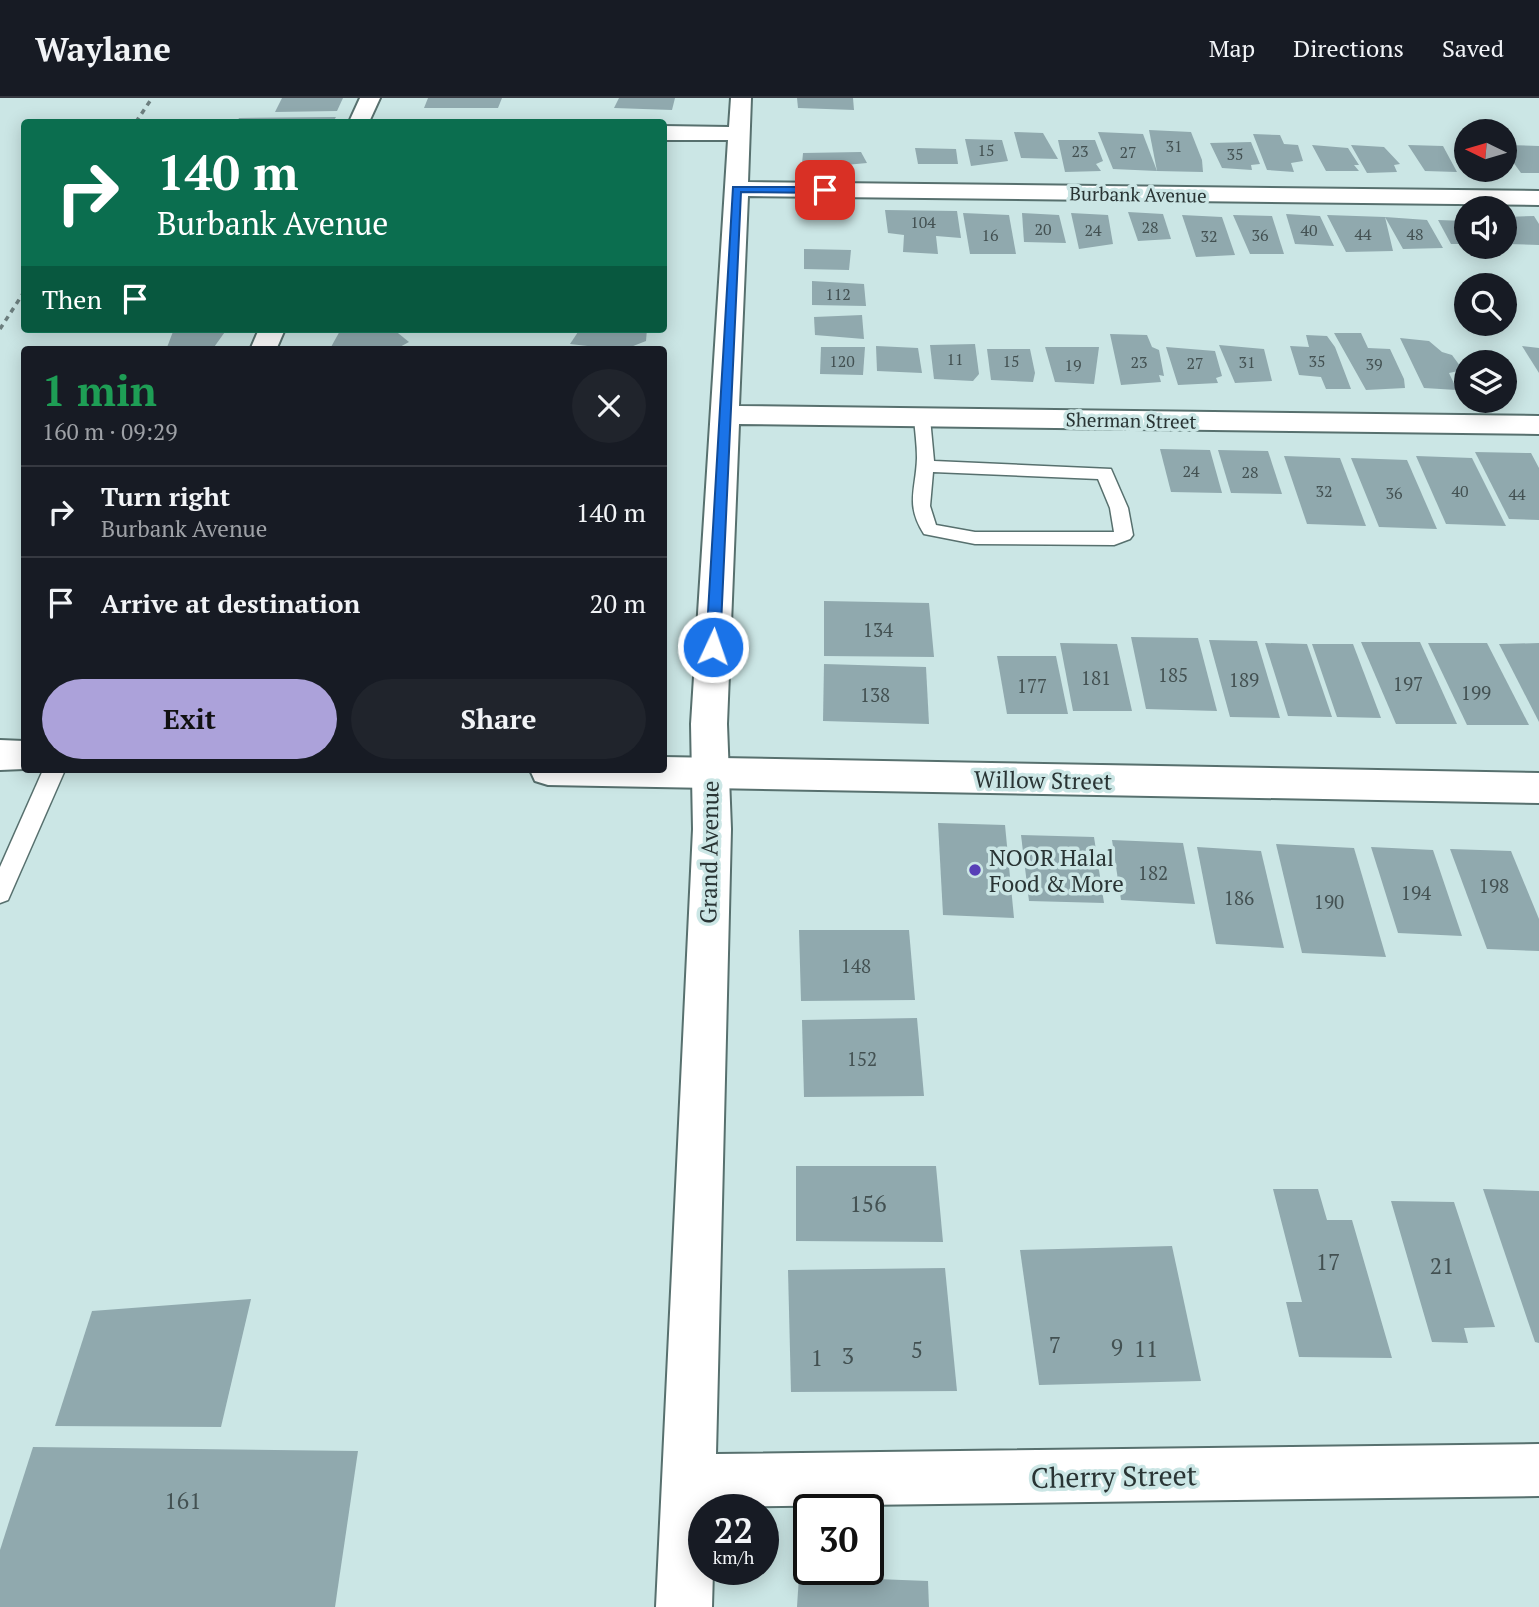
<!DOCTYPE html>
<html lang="en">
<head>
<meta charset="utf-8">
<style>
	:root { --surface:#171b24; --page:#20242c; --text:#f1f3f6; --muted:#9ea1a6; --line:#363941; --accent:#aca2da }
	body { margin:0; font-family:"PT Serif",serif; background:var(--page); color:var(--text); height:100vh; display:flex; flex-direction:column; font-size:26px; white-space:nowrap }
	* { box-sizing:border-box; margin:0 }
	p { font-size:23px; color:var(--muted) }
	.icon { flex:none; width:38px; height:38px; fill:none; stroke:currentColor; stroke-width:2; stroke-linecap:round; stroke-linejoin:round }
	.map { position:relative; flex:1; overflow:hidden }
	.sheet { position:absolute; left:21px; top:248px; width:646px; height:427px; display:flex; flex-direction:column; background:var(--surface); border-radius:7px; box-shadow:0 4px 18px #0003 }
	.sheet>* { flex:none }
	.hud { position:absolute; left:21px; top:21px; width:646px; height:214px; border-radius:7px; box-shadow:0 4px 18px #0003; background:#0b6e4f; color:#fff; overflow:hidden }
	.needle { width:46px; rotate:275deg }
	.tools { position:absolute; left:1454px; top:21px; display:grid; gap:14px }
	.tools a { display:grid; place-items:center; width:63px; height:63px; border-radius:50%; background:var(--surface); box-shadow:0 4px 18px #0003; font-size:35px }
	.speed { position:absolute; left:688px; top:1396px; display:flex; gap:14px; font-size:35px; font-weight:700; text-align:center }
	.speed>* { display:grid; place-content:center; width:91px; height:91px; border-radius:50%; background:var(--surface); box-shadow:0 4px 18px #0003; line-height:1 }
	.speed small { font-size:18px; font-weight:400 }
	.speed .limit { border:4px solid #111; border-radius:10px; background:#fff; color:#111 }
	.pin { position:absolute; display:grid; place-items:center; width:60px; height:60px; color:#fff; margin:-30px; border-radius:14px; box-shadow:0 4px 10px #0006 }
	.me { position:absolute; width:77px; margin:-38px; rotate:3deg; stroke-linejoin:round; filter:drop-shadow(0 0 5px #0008) }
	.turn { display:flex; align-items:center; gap:24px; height:147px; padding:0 21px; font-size:32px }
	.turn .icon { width:91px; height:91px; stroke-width:2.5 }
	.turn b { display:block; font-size:49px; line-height:60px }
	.then { display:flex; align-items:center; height:66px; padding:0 21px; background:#0003; gap:14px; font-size:26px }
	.round { display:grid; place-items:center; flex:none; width:74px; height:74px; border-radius:37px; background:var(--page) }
	.summary { display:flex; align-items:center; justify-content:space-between; height:119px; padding:0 21px }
	h1 { font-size:42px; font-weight:800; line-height:52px; color:#1e9e55 }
	.primary-button { display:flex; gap:14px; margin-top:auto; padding:14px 21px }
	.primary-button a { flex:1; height:80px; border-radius:42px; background:var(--accent); color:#111; font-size:28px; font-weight:800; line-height:80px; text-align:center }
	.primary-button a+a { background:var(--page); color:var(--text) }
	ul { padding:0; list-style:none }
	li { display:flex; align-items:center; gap:21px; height:91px; padding:0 21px; border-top:2px solid var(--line) }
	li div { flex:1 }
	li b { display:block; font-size:26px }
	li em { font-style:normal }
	header { display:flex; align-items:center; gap:42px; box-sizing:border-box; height:98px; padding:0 35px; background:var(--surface); border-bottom:2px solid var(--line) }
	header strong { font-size:33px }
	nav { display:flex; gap:38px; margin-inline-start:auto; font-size:24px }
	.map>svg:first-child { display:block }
	.building { fill:#90a9ae }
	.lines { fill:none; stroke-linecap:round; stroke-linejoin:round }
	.service-casing { stroke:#57706e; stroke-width:3 }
	.minor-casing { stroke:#57706e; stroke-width:4 }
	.tertiary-casing { stroke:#57706e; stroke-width:4 }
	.service { fill:#fff; fill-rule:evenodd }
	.minor { fill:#fff; fill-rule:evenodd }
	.tertiary { fill:#fff; fill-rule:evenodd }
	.rail { stroke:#6d7f7f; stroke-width:3.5; stroke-dasharray:5 5; stroke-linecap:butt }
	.route { fill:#1a73e8; stroke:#114b97; stroke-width:2 }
	.poi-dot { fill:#573fb7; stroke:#cbe6e5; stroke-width:2.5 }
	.labels { text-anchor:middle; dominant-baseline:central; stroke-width:7; stroke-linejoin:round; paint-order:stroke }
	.far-number-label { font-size:16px; fill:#435152 }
	.far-street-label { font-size:19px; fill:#293434; stroke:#cbe6e5 }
	.number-label { font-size:19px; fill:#435152 }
	.street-label { font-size:23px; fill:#293434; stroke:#cbe6e5 }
	.poi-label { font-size:23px; fill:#293434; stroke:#cbe6e5; text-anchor:start }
	.near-number-label { font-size:23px; fill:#435152 }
	.near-street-label { font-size:28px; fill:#293434; stroke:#cbe6e5 }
</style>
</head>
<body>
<header>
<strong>Waylane</strong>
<nav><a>Map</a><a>Directions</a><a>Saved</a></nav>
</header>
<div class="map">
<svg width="1539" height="1509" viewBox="0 0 1539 1509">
	<rect width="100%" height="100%" fill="#cbe6e5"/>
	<!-- building -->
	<g class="building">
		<polygon points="282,0 343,0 337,13 275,14"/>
		<polygon points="428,0 502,0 498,10 424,10"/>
		<polygon points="619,0 675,0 672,12 614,10"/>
		<polygon points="797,0 853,0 854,12 798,10"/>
		<polygon points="336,19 333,24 237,24 239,20"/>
		<polygon points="1149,32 1191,34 1202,62 1203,74 1157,73"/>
		<polygon points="1014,34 1043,35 1058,61 1021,60"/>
		<polygon points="1098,34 1143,36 1157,73 1113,71"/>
		<polygon points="1253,36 1280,37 1284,46 1298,47 1303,63 1291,65 1294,74 1267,72"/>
		<polygon points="965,41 1002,42 1008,63 971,68"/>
		<polygon points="1058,42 1095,42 1103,63 1096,66 1101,73 1065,74"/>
		<polygon points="1251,44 1260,66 1251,67 1252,72 1222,70 1210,45"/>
		<polygon points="1312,47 1348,50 1359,67 1354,67 1359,73 1326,73"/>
		<polygon points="1351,47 1384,49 1400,66 1394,67 1397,74 1367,75"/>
		<polygon points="1408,47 1443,48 1457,74 1425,73"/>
		<polygon points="1505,47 1539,48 1539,75 1521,75 1505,53"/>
		<polygon points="915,50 956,51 958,66 918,66"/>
		<polygon points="861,54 867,65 835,68 802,66 803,55"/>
		<polygon points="885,112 957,113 961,140 936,138 938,156 903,154 904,137 888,135"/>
		<polygon points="1128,114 1163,116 1171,141 1138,143"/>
		<polygon points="963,115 1009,117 1016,156 970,156"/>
		<polygon points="1022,115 1059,117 1066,145 1024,144"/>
		<polygon points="1071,115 1108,117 1113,146 1079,151"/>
		<polygon points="1286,116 1320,118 1334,148 1295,146"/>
		<polygon points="1182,117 1222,119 1235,157 1196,159"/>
		<polygon points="1233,117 1272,118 1284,156 1250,156"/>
		<polygon points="1327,117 1385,119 1427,122 1443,150 1403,151 1385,119 1393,153 1346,154"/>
		<polygon points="1534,118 1539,126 1539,147 1508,146 1505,140 1505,119"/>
		<polygon points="1438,122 1466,123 1466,146 1451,146"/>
		<polygon points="804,151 851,152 849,172 804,171"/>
		<polygon points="812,183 864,186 866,208 812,207"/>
		<polygon points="862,217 864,241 815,237 814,219"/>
		<polygon points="174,231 227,231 212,252 166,252"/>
		<polygon points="341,231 393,231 409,244 396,251 331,249"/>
		<polygon points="580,231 647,231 646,243 623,252 570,246"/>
		<polygon points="1334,235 1361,235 1368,250 1390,251 1404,281 1405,290 1366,292"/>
		<polygon points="1110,236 1147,237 1152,249 1159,252 1164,278 1159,277 1161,284 1121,287"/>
		<polygon points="1306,237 1327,238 1335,249 1351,291 1326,291 1321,279 1299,277 1290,248 1309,249"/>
		<polygon points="1400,240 1429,243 1442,254 1452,257 1463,272 1449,275 1457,292 1424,290"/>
		<polygon points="975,246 979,276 973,283 934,281 930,247"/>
		<polygon points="1219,247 1264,251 1272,283 1235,285"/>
		<polygon points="876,248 918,250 922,275 877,273"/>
		<polygon points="1522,248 1539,250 1539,275"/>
		<polygon points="821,249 865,249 863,277 820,276"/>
		<polygon points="1045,249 1099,249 1094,286 1055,284"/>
		<polygon points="1166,249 1215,253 1222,278 1216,280 1218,285 1178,287"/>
		<polygon points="987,251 1030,251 1035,275 1033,284 991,282"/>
		<polygon points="1160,351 1210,352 1222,395 1171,394"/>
		<polygon points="1218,352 1268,353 1282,396 1231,395"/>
		<polygon points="1475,354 1531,355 1539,370 1539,422 1509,421"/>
		<polygon points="1284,358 1340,360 1366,428 1307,426"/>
		<polygon points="1416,358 1472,360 1506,428 1446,426"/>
		<polygon points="1351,360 1407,362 1437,431 1379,429"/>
		<polygon points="824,503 929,505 934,559 824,558"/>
		<polygon points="1131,539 1198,540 1217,613 1146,611"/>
		<polygon points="1209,542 1257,543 1280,620 1230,619"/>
		<polygon points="1361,544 1420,544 1457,626 1396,626"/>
		<polygon points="1060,545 1117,546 1132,613 1073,613"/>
		<polygon points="1265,545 1307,546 1332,619 1288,618"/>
		<polygon points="1428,545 1487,545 1529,627 1467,627"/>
		<polygon points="1539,545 1539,624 1499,546"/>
		<polygon points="1312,546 1353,546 1381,620 1337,619"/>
		<polygon points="997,558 1056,558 1068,616 1007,616"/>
		<polygon points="824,566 926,569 929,626 823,623"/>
		<polygon points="938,725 1005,727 1014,820 943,817"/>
		<polygon points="1021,737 1094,739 1104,805 1029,803"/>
		<polygon points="1112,742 1183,745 1195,806 1121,802"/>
		<polygon points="1276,746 1354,750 1386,859 1302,855"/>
		<polygon points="1197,749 1261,753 1284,850 1216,846"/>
		<polygon points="1371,749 1433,752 1462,838 1398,835"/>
		<polygon points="1450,751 1511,753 1539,821 1539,853 1487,851"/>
		<polygon points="799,832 909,832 915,902 801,903"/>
		<polygon points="917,920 924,998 804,999 802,922"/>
		<polygon points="796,1068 936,1068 943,1144 796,1143"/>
		<polygon points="1273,1091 1318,1091 1327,1122 1352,1122 1392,1260 1299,1259 1286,1204 1302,1204"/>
		<polygon points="1483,1091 1539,1093 1539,1245 1535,1244"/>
		<polygon points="1391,1103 1454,1104 1495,1229 1464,1230 1468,1245 1432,1244"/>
		<polygon points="1172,1148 1201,1283 1039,1287 1020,1152"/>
		<polygon points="945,1170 957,1293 791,1294 788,1172"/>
		<polygon points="251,1201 221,1329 55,1328 92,1213"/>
		<polygon points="33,1349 358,1353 335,1509 0,1509 0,1452"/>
		<polygon points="799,1478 928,1483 929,1509 797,1509"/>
	</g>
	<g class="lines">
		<!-- service casing -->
		<g class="service-casing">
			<g id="service">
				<path d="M 922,315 L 930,320 L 934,363 L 1111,371 L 1128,410 L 1133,437 L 1130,441 L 1114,447 L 975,446 L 924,436 C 905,406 916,392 917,360 C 917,346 915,333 914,320 ZM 933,374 L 1098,381 L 1110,410 L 1114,434 L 975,434 L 936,427 L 930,408 Z"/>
				<polygon points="43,672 65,672 8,802 0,805 0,769"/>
			</g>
		</g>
		<!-- minor casing -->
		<g class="minor-casing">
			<g id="minor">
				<polygon points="360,0 380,0 369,24 349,24"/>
				<polygon points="731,0 751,0 748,84 1539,93 1539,107 748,98 739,308 1539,318 1539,336 739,326 727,626 731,731 716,1356 1539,1346 1539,1398 714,1409 714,1412 704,1412 704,1472 713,1472 712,1509 656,1509 693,731 691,626 728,42 663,42 663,28 729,29"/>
				<polygon points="259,231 285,231 276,252 250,252"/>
			</g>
		</g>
		<!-- tertiary casing -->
		<g class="tertiary-casing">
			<g id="tertiary">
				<polygon points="0,642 24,643 24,671 0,672"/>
				<polygon points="663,659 1539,675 1539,705 548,687 535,683 530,672 663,672"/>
			</g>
		</g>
		<!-- service -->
		<use href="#service" class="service"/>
		<!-- minor -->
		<use href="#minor" class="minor"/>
		<!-- tertiary -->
		<use href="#tertiary" class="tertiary"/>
		<!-- rail -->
		<g class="rail">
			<polyline points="136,24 152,0"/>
			<polyline points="0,231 24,194"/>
		</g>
	</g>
	<!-- route -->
	<polygon class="route" points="733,89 825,89 830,92 825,95 741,94 720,549 713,554 706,549"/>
	<!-- markers -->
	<circle class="poi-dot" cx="975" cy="772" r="7"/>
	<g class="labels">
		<!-- far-number labels -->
		<g class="far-number-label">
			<text x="1174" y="48">31</text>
			<text x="986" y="52">15</text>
			<text x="1080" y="53">23</text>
			<text x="1128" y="54">27</text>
			<text x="1235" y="56">35</text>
			<text x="923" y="124">104</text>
			<text x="1150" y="129">28</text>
			<text x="1043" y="131">20</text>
			<text x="1093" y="132">24</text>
			<text x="1309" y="132">40</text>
			<text x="1363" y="136">44</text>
			<text x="1415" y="136">48</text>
			<text x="990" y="137">16</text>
			<text x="1260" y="137">36</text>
			<text x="1209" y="138">32</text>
			<text x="838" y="196">112</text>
			<text x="955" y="261">11</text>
			<text x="842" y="263">120</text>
			<text x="1011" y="263">15</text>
			<text x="1317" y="263">35</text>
			<text x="1139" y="264">23</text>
			<text x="1247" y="264">31</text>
			<text x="1195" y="265">27</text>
			<text x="1374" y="266">39</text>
			<text x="1073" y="267">19</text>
			<text x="1191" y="373">24</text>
			<text x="1250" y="374">28</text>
			<text x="1324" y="393">32</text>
			<text x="1460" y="393">40</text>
			<text x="1394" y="395">36</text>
			<text x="1517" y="396">44</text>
		</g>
		<!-- far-street labels -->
		<g class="far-street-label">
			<text transform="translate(1138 96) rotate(1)">Burbank Avenue</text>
			<text transform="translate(1131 322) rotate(1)">Sherman Street</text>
		</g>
		<!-- number labels -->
		<g class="number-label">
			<text x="878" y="531">134</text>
			<text x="1173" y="576">185</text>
			<text x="1096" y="579">181</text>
			<text x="1244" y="581">189</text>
			<text x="1408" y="585">197</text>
			<text x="1032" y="587">177</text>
			<text x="1476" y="594">199</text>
			<text x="875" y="596">138</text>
			<text x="1153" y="774">182</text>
			<text x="1494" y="787">198</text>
			<text x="1416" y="794">194</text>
			<text x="1239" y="799">186</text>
			<text x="1329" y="803">190</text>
			<text x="856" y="867">148</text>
			<text x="862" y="960">152</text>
		</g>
		<!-- street labels -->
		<g class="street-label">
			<text transform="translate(1043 682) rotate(1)">Willow Street</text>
			<text transform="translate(709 754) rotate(-89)">Grand Avenue</text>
		</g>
		<!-- poi labels -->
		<g class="poi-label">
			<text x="989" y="759">NOOR Halal<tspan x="989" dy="26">Food &amp; More</tspan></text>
		</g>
		<!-- near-number labels -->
		<g class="near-number-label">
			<text x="868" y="1105">156</text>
			<text x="1328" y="1163">17</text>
			<text x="1442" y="1167">21</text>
			<text x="1055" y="1246">7</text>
			<text x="1117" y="1248">9</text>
			<text x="1146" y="1250">11</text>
			<text x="917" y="1251">5</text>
			<text x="848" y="1257">3</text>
			<text x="817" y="1259">1</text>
			<text x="183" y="1402">161</text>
		</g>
		<!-- near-street labels -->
		<g class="near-street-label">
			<text transform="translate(1114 1378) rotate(-1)">Cherry Street</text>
		</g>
	</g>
</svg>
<div class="tools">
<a><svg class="needle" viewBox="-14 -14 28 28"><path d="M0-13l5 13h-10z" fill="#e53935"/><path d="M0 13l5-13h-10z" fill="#9ea1a6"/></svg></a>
<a><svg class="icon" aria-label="sound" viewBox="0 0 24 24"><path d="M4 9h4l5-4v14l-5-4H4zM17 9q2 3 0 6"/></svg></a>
<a><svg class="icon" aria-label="search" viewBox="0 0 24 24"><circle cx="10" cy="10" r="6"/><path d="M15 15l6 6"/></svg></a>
<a><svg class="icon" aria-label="layers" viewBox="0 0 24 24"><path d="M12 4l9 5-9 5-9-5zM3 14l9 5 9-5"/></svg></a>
</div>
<div class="speed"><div>22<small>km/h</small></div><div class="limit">30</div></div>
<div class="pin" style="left:825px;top:92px;background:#d93025"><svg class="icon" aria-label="arrive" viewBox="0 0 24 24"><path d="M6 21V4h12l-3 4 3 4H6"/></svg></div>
<svg class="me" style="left:713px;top:549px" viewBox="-20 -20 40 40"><circle r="17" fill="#1a73e8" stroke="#fff" stroke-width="3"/><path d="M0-11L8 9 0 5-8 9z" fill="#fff"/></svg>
<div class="hud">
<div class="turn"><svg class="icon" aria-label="right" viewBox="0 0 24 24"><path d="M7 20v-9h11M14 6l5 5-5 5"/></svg><div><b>140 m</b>Burbank Avenue</div></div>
<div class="then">Then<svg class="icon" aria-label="arrive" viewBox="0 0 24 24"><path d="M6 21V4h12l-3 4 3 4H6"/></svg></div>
</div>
<section class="sheet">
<div class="summary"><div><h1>1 min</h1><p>160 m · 09:29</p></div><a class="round"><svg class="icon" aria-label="close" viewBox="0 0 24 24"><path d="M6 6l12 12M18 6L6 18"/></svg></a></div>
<ul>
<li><svg class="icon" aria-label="right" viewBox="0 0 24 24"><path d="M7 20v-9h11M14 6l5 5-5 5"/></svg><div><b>Turn right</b><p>Burbank Avenue</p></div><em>140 m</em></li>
<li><svg class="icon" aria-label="arrive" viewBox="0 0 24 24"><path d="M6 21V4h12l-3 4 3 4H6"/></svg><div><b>Arrive at destination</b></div><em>20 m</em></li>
</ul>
<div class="primary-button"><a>Exit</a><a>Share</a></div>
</section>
</div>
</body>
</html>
